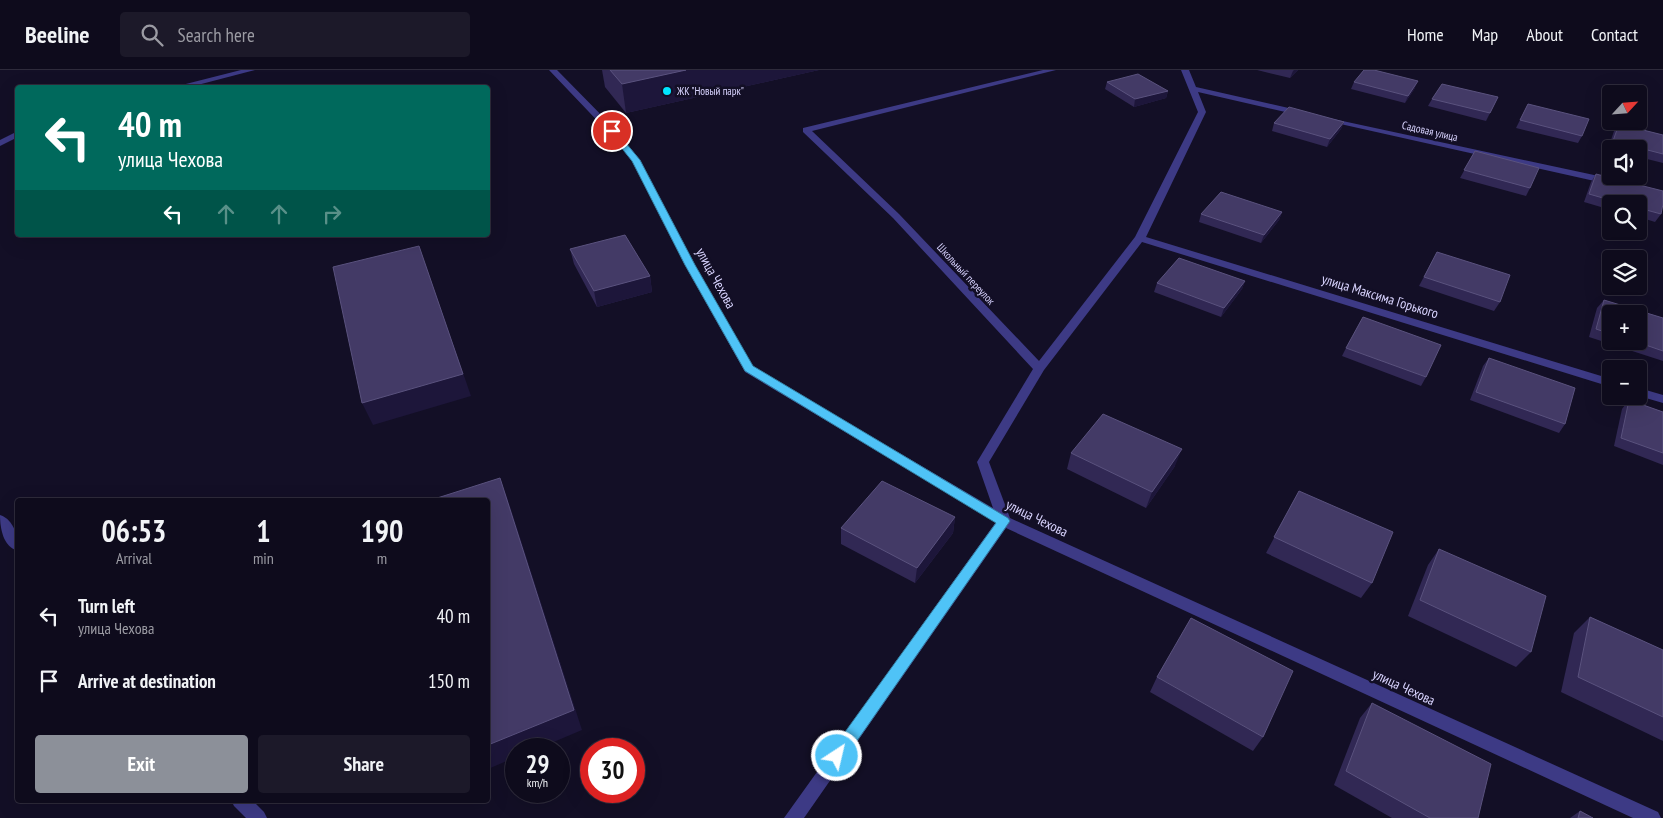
<!DOCTYPE html>
<html lang="en">
<head>
<meta charset="utf-8">
<style>
	:root { --surface:#0e0b1c; --page:#1c1929; --text:#f1f3f6; --muted:#9b9ba3; --line:#2e2b3b; --accent:#8c9099 }
	body { margin:0; font-family:"PT Sans Narrow",sans-serif; background:var(--page); color:var(--text); height:100vh; display:flex; flex-direction:column; font-size:19px; white-space:nowrap }
	* { box-sizing:border-box; margin:0 }
	p { font-size:16px; color:var(--muted) }
	.icon { flex:none; width:28px; height:28px; fill:none; stroke:currentColor; stroke-width:2; stroke-linecap:round; stroke-linejoin:round }
	.map { position:relative; flex:1; overflow:hidden }
	.panel { position:absolute; left:15px; top:428px; width:475px; height:305px; display:flex; flex-direction:column; background:var(--surface); border-radius:5px; box-shadow:0 5px 20px #0002,0 0 0 1px var(--line) }
	.panel>* { flex:none }
	.banner { position:absolute; left:15px; top:15px; width:475px; height:152px; border-radius:5px; box-shadow:0 5px 20px #0002,0 0 0 1px var(--line); background:#00695c; color:#fff; overflow:hidden }
	.needle { width:32px; rotate:64deg }
	.buttons { position:absolute; left:1602px; top:15px; display:grid; gap:10px }
	.buttons a { display:grid; place-items:center; width:45px; height:45px; border-radius:5px; background:var(--surface); box-shadow:0 5px 20px #0002,0 0 0 1px var(--line); font-size:25px }
	.speed { position:absolute; left:505px; top:668px; display:flex; gap:10px; font-size:25px; font-weight:700; text-align:center }
	.speed>* { display:grid; place-content:center; width:65px; height:65px; border-radius:50%; background:var(--surface); box-shadow:0 5px 20px #0002,0 0 0 1px var(--line); line-height:1 }
	.speed small { font-size:12px; font-weight:400 }
	.speed .limit { border:8px solid #d22; background:#fff; color:#111 }
	.pin { position:absolute; display:grid; place-items:center; width:42px; height:42px; color:#fff; margin:-21px; border:2px solid #fff; border-radius:50%; box-shadow:0 1px 5px #0007 }
	.me { position:absolute; width:55px; margin:-28px; rotate:35deg; stroke-linejoin:round; filter:drop-shadow(0 0 4px #0008) }
	.turn { display:flex; align-items:center; gap:18px; height:105px; padding:0 20px; font-size:22px }
	.turn .icon { width:65px; height:65px; stroke-width:2.5 }
	.turn b { display:block; font-size:35px; line-height:42px }
	.lanes { display:flex; align-items:center; height:48px; padding:0 20px; background:#0003; justify-content:center; gap:25px; direction:ltr }
	.lanes .off { opacity:.35 }
	.eta { display:flex; justify-content:space-evenly; align-items:center; height:85px; text-align:center }
	.eta b { font-size:30px; font-weight:600; line-height:35px }
	.button { display:flex; gap:10px; margin-top:auto; padding:10px 20px }
	.button a { flex:1; height:58px; border-radius:5px; background:var(--accent); color:#fff; font-size:20px; font-weight:600; line-height:58px; text-align:center }
	.button a+a { background:var(--page); color:var(--text) }
	ul { padding:0; list-style:none }
	li { display:flex; align-items:center; gap:15px; height:65px; padding:0 20px }
	li div { flex:1 }
	li b { display:block; font-size:19px }
	li em { font-style:normal }
	header { display:flex; align-items:center; gap:30px; box-sizing:border-box; height:70px; padding:0 25px; background:var(--surface); border-bottom:1px solid var(--line) }
	header strong { font-size:24px }
	nav { display:flex; gap:28px; margin-inline-start:auto; font-size:18px }
	.search { width:350px; height:45px; background:var(--page); display:flex; align-items:center; gap:12px; box-sizing:border-box; padding:0 18px; border-radius:5px; color:var(--muted); font-size:19px }
	.map>svg:first-child { display:block }
	.lines { fill:none; stroke-linecap:round; stroke-linejoin:round }
	.minor { fill:#3d3a85; fill-rule:evenodd }
	.wall { fill:#312854; fill-rule:evenodd }
	.shaded-wall { fill:#1d163a }
	.building { fill:#433a66; stroke:#5a527e }
	.route { fill:#4fc3f7; stroke:#337fa1 }
	.poi-dot { fill:#00e5ff; stroke:#130f26; stroke-width:2 }
	.labels { text-anchor:middle; dominant-baseline:central; stroke-width:5; stroke-linejoin:round; paint-order:stroke }
	.far-poi-label { font-size:11px; fill:#d9d4ff; stroke:#130f26; text-anchor:start }
	.far-street-label { font-size:11px; fill:#d9d4ff; stroke:#130f26 }
	.street-label { font-size:14px; fill:#d9d4ff; stroke:#130f26 }
</style>
</head>
<body>
<header>
<strong>Beeline</strong>
<div class="search"><svg class="icon" aria-label="search" viewBox="0 0 24 24"><circle cx="10" cy="10" r="6"/><path d="M15 15l6 6"/></svg>Search here</div>
<nav><a>Home</a><a>Map</a><a>About</a><a>Contact</a></nav>
</header>
<div class="map">
<svg width="1663" height="748" viewBox="0 0 1663 748">
	<rect width="100%" height="100%" fill="#130f26"/>
	<g class="lines">
		<!-- minor -->
		<g class="minor">
			<polygon points="241,0 255,0 186,18 170,18"/>
			<polygon points="549,0 557,0 615,59 640,90 695,195 753,297 993,438 977,392 1033,299 893,148 803,62 803,58 1043,0 1056,0 812,61 899,144 1039,291 1135,167 1198,42 1181,0 1189,0 1196,17 1306,42 1306,46 1303,46 1198,22 1206,42 1146,167 1611,309 1611,317 1142,172 1044,300 989,392 1010,448 1658,742 1661,748 1633,748 1006,458 804,748 784,748 996,452 745,302 685,195 632,91 609,63"/>
			<polygon points="1324,47 1608,108 1612,111 1608,114 1327,51 1323,49"/>
			<polygon points="18,61 18,67 0,76 0,70"/>
			<polygon points="1639,318 1663,325 1663,333 1639,326"/>
			<path d="M 0,445 C 15,450 18,468 18,481 C 3,477 0,458 0,445 Z"/>
			<polygon points="231,730 252,730 264,742 267,748 246,748 234,736"/>
		</g>
	</g>
	<!-- wall -->
	<g class="wall">
		<polygon points="602,0 819,0 626,43 605,17"/>
		<polygon points="1257,0 1298,0 1290,8"/>
		<polygon points="1107,12 1168,21 1166,28 1134,37 1105,19"/>
		<polygon points="1354,12 1415,18 1405,33 1351,19"/>
		<polygon points="1498,27 1486,51 1428,36 1432,29"/>
		<polygon points="1528,34 1582,66 1578,73 1516,58"/>
		<polygon points="1344,52 1341,59 1327,77 1272,61 1274,53"/>
		<polygon points="1619,54 1663,65 1663,93 1639,87 1639,79 1611,79 1611,80 1608,79 1614,61"/>
		<polygon points="1475,81 1530,118 1526,126 1460,108"/>
		<polygon points="1596,104 1661,144 1655,152 1639,147 1639,134 1611,134 1611,140 1584,132 1591,112"/>
		<polygon points="1282,142 1279,150 1261,173 1199,152 1201,144"/>
		<polygon points="570,179 650,206 652,222 597,237 574,194"/>
		<polygon points="1437,182 1500,232 1494,241 1419,216"/>
		<polygon points="1245,211 1242,219 1221,247 1154,222 1157,213"/>
		<path d="M 1604,230 L 1663,248 L 1663,291 L 1589,267 L 1597,238 ZM 1611,244 L 1639,271 L 1611,271 Z"/>
		<polygon points="1346,278 1426,307 1421,316 1342,286"/>
		<polygon points="1489,288 1565,354 1559,363 1470,330 1483,296"/>
		<polygon points="1629,330 1663,342 1663,395 1614,376 1622,339"/>
		<polygon points="1071,383 1175,396 1146,438 1067,399"/>
		<polygon points="1299,421 1372,513 1361,528 1266,483"/>
		<polygon points="955,447 953,463 915,513 841,474 841,458"/>
		<polygon points="1439,479 1531,582 1516,597 1408,546 1428,495"/>
		<polygon points="1590,547 1663,580 1663,671 1561,622 1574,563"/>
		<polygon points="1157,607 1263,667 1253,681 1150,622"/>
		<polygon points="1372,633 1478,748 1392,748 1334,715 1360,648"/>
		<polygon points="1580,741 1593,748 1570,748"/>
	</g>
	<!-- shaded-wall -->
	<g class="shaded-wall">
		<polygon points="686,0 819,0 626,43 622,14"/>
		<polygon points="1294,0 1298,0 1290,8 1293,1"/>
		<polygon points="1418,11 1415,18 1405,33 1408,26"/>
		<polygon points="1168,21 1166,28 1134,37 1135,29"/>
		<polygon points="1344,52 1341,59 1327,77 1330,69"/>
		<polygon points="1282,142 1279,150 1261,173 1264,165"/>
		<polygon points="419,176 471,326 373,355 362,333"/>
		<polygon points="650,206 652,222 597,237 594,221"/>
		<polygon points="1245,211 1242,219 1221,247 1224,238"/>
		<polygon points="1182,379 1175,396 1146,438 1152,422"/>
		<polygon points="500,408 508,430 582,660 537,679 516,679 516,687 488,699 488,675"/>
		<polygon points="955,447 953,463 915,513 917,498"/>
	</g>
	<!-- building -->
	<g class="building">
		<polygon points="610,0 686,0 622,14"/>
		<polygon points="1364,0 1374,0 1418,11 1408,26 1354,12"/>
		<polygon points="1138,4 1168,21 1135,29 1107,12"/>
		<polygon points="1442,14 1498,27 1490,43 1432,29"/>
		<polygon points="1528,34 1589,49 1582,66 1520,50"/>
		<polygon points="1289,37 1344,52 1330,69 1274,53"/>
		<polygon points="1619,54 1663,65 1663,84 1613,71"/>
		<polygon points="1475,81 1539,98 1530,118 1464,100"/>
		<polygon points="1596,104 1663,121 1663,134 1661,144 1639,138 1639,134 1624,134 1589,124"/>
		<polygon points="1221,122 1282,142 1264,165 1201,144"/>
		<polygon points="625,165 650,206 594,221 570,179"/>
		<polygon points="419,176 463,304 362,333 333,197"/>
		<polygon points="1437,182 1510,205 1500,232 1424,207"/>
		<polygon points="1179,188 1245,211 1224,238 1157,213"/>
		<polygon points="1604,230 1663,248 1663,281 1634,271 1639,271 1639,244 1611,244 1611,264 1596,259"/>
		<polygon points="1363,247 1441,275 1426,307 1346,278"/>
		<polygon points="1489,288 1575,318 1565,354 1476,322"/>
		<polygon points="1629,330 1663,342 1663,383 1621,368"/>
		<polygon points="1103,344 1182,379 1152,422 1071,383"/>
		<polygon points="500,408 574,640 488,675 488,430 431,430"/>
		<polygon points="882,411 955,447 917,498 841,458"/>
		<polygon points="1299,421 1393,462 1372,513 1274,467"/>
		<polygon points="1439,479 1546,526 1531,582 1420,530"/>
		<polygon points="1590,547 1663,580 1663,647 1578,607"/>
		<polygon points="1191,548 1293,601 1263,667 1157,607"/>
		<polygon points="1372,633 1491,694 1478,748 1430,748 1346,701"/>
		<polygon points="1580,741 1593,748 1578,748"/>
	</g>
	<!-- route -->
	<polygon class="route" points="612,59 615,60 640,90 695,195 753,296 1008,448 1010,451 843,691 837,693 832,691 830,686 832,680 996,453 745,301 685,195 632,91 608,61"/>
	<!-- markers -->
	<circle class="poi-dot" cx="667" cy="21" r="5"/>
	<g class="labels">
		<!-- far-poi labels -->
		<g class="far-poi-label">
			<text x="677" y="21">ЖК "Новый парк"</text>
		</g>
		<!-- far-street labels -->
		<g class="far-street-label">
			<text transform="translate(1430 61) rotate(13)">Садовая улица</text>
			<text transform="translate(966 204) rotate(47)">Школьный переулок</text>
		</g>
		<!-- street labels -->
		<g class="street-label">
			<text transform="translate(716 208) rotate(61)">улица Чехова</text>
			<text transform="translate(1380 226) rotate(17)">улица Максима Горького</text>
			<text transform="translate(1037 448) rotate(26)">улица Чехова</text>
			<text transform="translate(1404 617) rotate(25)">улица Чехова</text>
		</g>
	</g>
</svg>
<div class="buttons">
<a><svg class="needle" viewBox="-14 -14 28 28"><path d="M0-13l5 13h-10z" fill="#e53935"/><path d="M0 13l5-13h-10z" fill="#9b9ba3"/></svg></a>
<a><svg class="icon" aria-label="sound" viewBox="0 0 24 24"><path d="M4 9h4l5-4v14l-5-4H4zM17 9q2 3 0 6"/></svg></a>
<a><svg class="icon" aria-label="search" viewBox="0 0 24 24"><circle cx="10" cy="10" r="6"/><path d="M15 15l6 6"/></svg></a>
<a><svg class="icon" aria-label="layers" viewBox="0 0 24 24"><path d="M12 4l9 5-9 5-9-5zM3 14l9 5 9-5"/></svg></a>
<a>+</a>
<a>−</a>
</div>
<div class="speed"><div>29<small>km/h</small></div><div class="limit">30</div></div>
<div class="pin" style="left:612px;top:61px;background:#d93025"><svg class="icon" aria-label="arrive" viewBox="0 0 24 24"><path d="M6 21V4h12l-3 4 3 4H6"/></svg></div>
<svg class="me" style="left:837px;top:686px" viewBox="-20 -20 40 40"><circle r="17" fill="#4fc3f7" stroke="#fff" stroke-width="3"/><path d="M0-11L8 9 0 5-8 9z" fill="#fff"/></svg>
<div class="banner">
<div class="turn"><svg class="icon" aria-label="left" viewBox="0 0 24 24"><path d="M17 20v-9H6M10 6l-5 5 5 5"/></svg><div><b>40 m</b>улица Чехова</div></div>
<div class="lanes"><svg class="icon" aria-label="left" viewBox="0 0 24 24"><path d="M17 20v-9H6M10 6l-5 5 5 5"/></svg><svg class="icon off" aria-label="ahead" viewBox="0 0 24 24"><path d="M12 20V5M6 11l6-6 6 6"/></svg><svg class="icon off" aria-label="ahead" viewBox="0 0 24 24"><path d="M12 20V5M6 11l6-6 6 6"/></svg><svg class="icon off" aria-label="right" viewBox="0 0 24 24"><path d="M7 20v-9h11M14 6l5 5-5 5"/></svg></div>
</div>
<section class="panel">
<div class="eta">
<div><b>06:53</b><p>Arrival</p></div>
<div><b>1</b><p>min</p></div>
<div><b>190</b><p>m</p></div>
</div>
<ul>
<li><svg class="icon" aria-label="left" viewBox="0 0 24 24"><path d="M17 20v-9H6M10 6l-5 5 5 5"/></svg><div><b>Turn left</b><p>улица Чехова</p></div><em>40 m</em></li>
<li><svg class="icon" aria-label="arrive" viewBox="0 0 24 24"><path d="M6 21V4h12l-3 4 3 4H6"/></svg><div><b>Arrive at destination</b></div><em>150 m</em></li>
</ul>
<div class="button"><a>Exit</a><a>Share</a></div>
</section>
</div>
</body>
</html>
